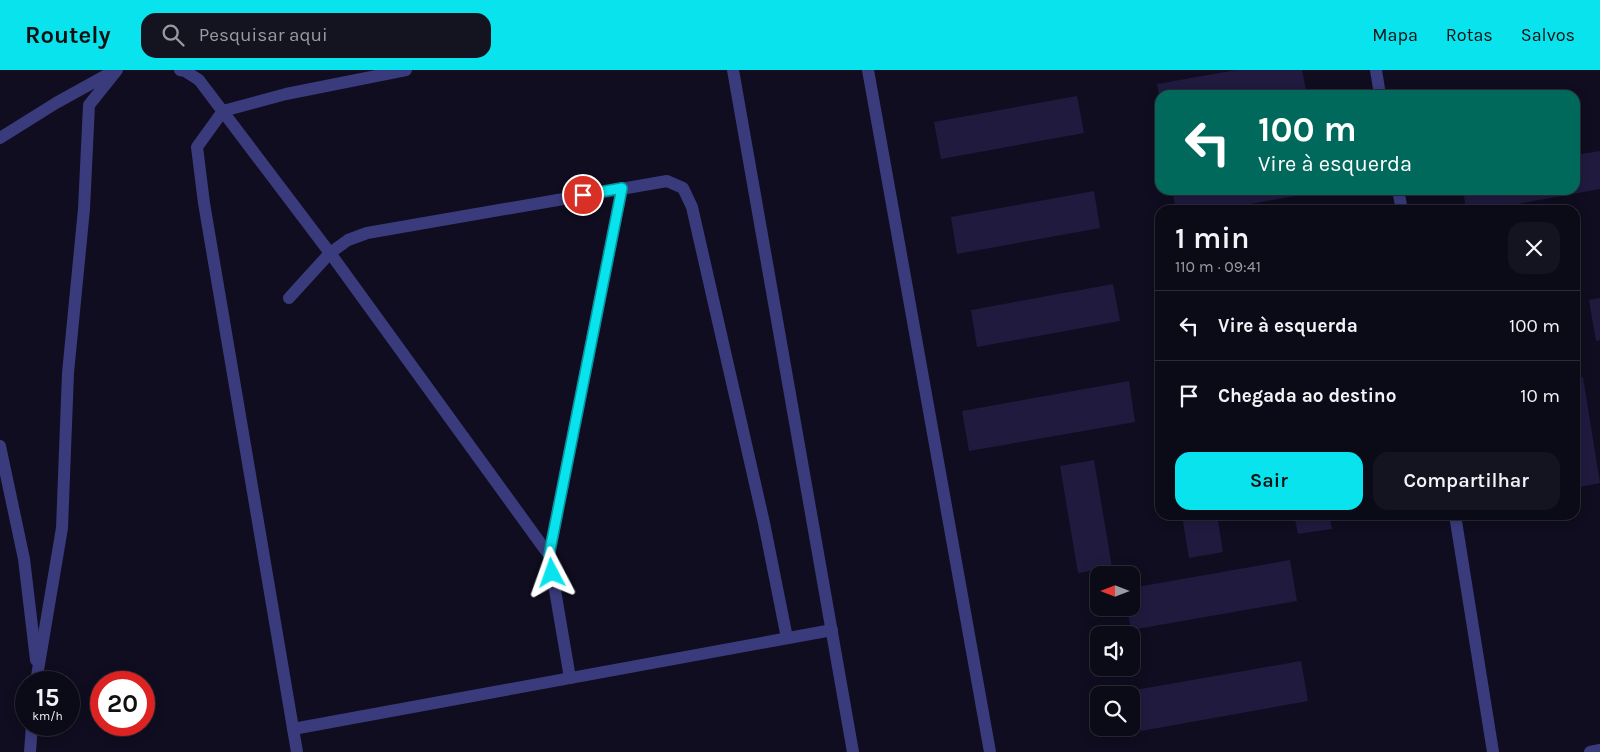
<!DOCTYPE html>
<html lang="pt">
<head>
<meta charset="utf-8">
<style>
	:root { --surface:#0b0a17; --page:#141320; --text:#f1f3f6; --muted:#9a9aa1; --line:#2b2b36; --accent:#09e3ed }
	body { margin:0; font-family:Karla,sans-serif; background:var(--page); color:var(--text); height:100vh; display:flex; flex-direction:column; font-size:19px; white-space:nowrap }
	* { box-sizing:border-box; margin:0 }
	p { font-size:16px; color:var(--muted) }
	.icon { flex:none; width:28px; height:28px; fill:none; stroke:currentColor; stroke-width:2; stroke-linecap:round; stroke-linejoin:round }
	.map { position:relative; flex:1; overflow:hidden }
	.details { position:absolute; left:1155px; top:135px; width:425px; height:315px; display:flex; flex-direction:column; background:var(--surface); border-radius:15px; box-shadow:0 2px 12px #0003,0 0 0 1px var(--line) }
	.details>* { flex:none }
	.guide { position:absolute; left:1155px; top:20px; width:425px; height:105px; border-radius:15px; box-shadow:0 2px 12px #0003,0 0 0 1px var(--line); background:#00695c; color:#fff; overflow:hidden }
	.needle { width:32px; rotate:270deg }
	.tools { position:absolute; left:1090px; top:496px; display:grid; gap:10px }
	.tools a { display:grid; place-items:center; width:50px; height:50px; border-radius:10px; background:var(--surface); box-shadow:0 2px 12px #0003,0 0 0 1px var(--line); font-size:25px }
	.speed { position:absolute; left:15px; top:601px; display:flex; gap:10px; font-size:25px; font-weight:700; text-align:center }
	.speed>* { display:grid; place-content:center; width:65px; height:65px; border-radius:50%; background:var(--surface); box-shadow:0 2px 12px #0003,0 0 0 1px var(--line); line-height:1 }
	.speed small { font-size:12px; font-weight:400 }
	.speed .limit { border:8px solid #d22; background:#fff; color:#111 }
	.pin { position:absolute; display:grid; place-items:center; width:42px; height:42px; color:#fff; margin:-21px; border:2px solid #fff; border-radius:50%; box-shadow:0 1px 5px #0007 }
	.me { position:absolute; width:55px; margin:-28px; rotate:356deg; stroke-linejoin:round; filter:drop-shadow(0 0 4px #0008) }
	.turn { display:flex; align-items:center; gap:18px; height:105px; padding:0 20px; font-size:22px }
	.turn .icon { width:65px; height:65px; stroke-width:2.5 }
	.turn b { display:block; font-size:35px; line-height:42px }
	.round { display:grid; place-items:center; flex:none; width:52px; height:52px; border-radius:15px; background:var(--page) }
	.head { display:flex; align-items:center; justify-content:space-between; height:85px; padding:0 20px }
	h1 { font-size:30px; font-weight:600; line-height:38px }
	.cta { display:flex; gap:10px; margin-top:auto; padding:10px 20px }
	.cta a { flex:1; height:58px; border-radius:15px; background:var(--accent); color:#111; font-size:20px; font-weight:600; line-height:58px; text-align:center }
	.cta a+a { background:var(--page); color:var(--text) }
	ul { padding:0; list-style:none }
	li { display:flex; align-items:center; gap:15px; height:70px; padding:0 20px; border-top:1px solid var(--line) }
	li div { flex:1 }
	li b { display:block; font-size:19px }
	li em { font-style:normal }
	header { display:flex; align-items:center; gap:30px; box-sizing:border-box; height:70px; padding:0 25px; background:var(--accent); color:#111 }
	header strong { font-size:24px }
	nav { display:flex; gap:28px; margin-inline-start:auto; font-size:18px }
	.search { width:350px; height:45px; background:var(--page); display:flex; align-items:center; gap:12px; box-sizing:border-box; padding:0 18px; border-radius:15px; color:var(--muted); font-size:19px }
	.map>svg:first-child { display:block }
	.building { fill:#201a3f }
	.lines { fill:none; stroke-linecap:round; stroke-linejoin:round }
	.lane { stroke:#3a3b7c; stroke-width:12 }
	.route-casing { stroke:#06949a; stroke-width:12 }
	.route { stroke:#09e3ed; stroke-width:9 }
</style>
</head>
<body>
<header>
<strong>Routely</strong>
<div class="search"><svg class="icon" aria-label="search" viewBox="0 0 24 24"><circle cx="10" cy="10" r="6"/><path d="M15 15l6 6"/></svg>Pesquisar aqui</div>
<nav><a>Mapa</a><a>Rotas</a><a>Salvos</a></nav>
</header>
<div class="map">
<svg width="1600" height="682" viewBox="0 0 1600 682">
	<rect width="100%" height="100%" fill="#0f0d1f"/>
	<!-- building -->
	<g class="building">
		<polygon points="1236,0 1302,0 1307,25 1159,25 1157,14"/>
		<polygon points="1077,26 1084,63 941,89 934,52"/>
		<polygon points="1600,81 1600,119 1484,140 1466,140 1463,120 1575,120 1575,85"/>
		<polygon points="1172,120 1322,120 1322,121 1217,140 1176,140"/>
		<polygon points="1094,121 1100,158 957,184 951,147"/>
		<polygon points="1113,214 1120,251 977,277 971,240"/>
		<polygon points="1600,228 1600,270 1596,271 1589,230"/>
		<polygon points="1583,307 1600,413 1575,418 1575,308"/>
		<polygon points="1129,311 1135,352 969,381 962,341"/>
		<polygon points="1094,390 1112,497 1078,503 1060,396"/>
		<polygon points="1182,445 1217,445 1223,482 1189,488"/>
		<polygon points="1294,445 1329,445 1332,459 1298,464"/>
		<polygon points="1290,490 1297,531 1131,560 1127,538 1131,538 1131,518"/>
		<polygon points="1301,591 1308,631 1141,661 1135,620"/>
	</g>
	<g class="lines">
		<!-- lane -->
		<g class="lane">
			<polyline points="180,0 185,1 199,10 330,183 549,485"/>
			<polyline points="733,0 853,682"/>
			<polyline points="868,0 990,682"/>
			<polyline points="1376,0 1380,25"/>
			<polyline points="0,68 56,33 112,2"/>
			<polyline points="1398,120 1402,140"/>
			<polyline points="289,228 330,183 348,170 367,163 667,111 683,118 692,137 764,453 787,568"/>
			<polyline points="0,376 24,489 36,590"/>
			<polyline points="1455,445 1493,682"/>
			<polyline points="37,606 62,458 68,303 84,139 89,35 117,0"/>
			<polyline points="570,608 549,485 622,118"/>
			<polyline points="293,659 832,560"/>
			<polyline points="30,682 32,655"/>
			<polyline points="297,682 204,133 197,77 223,41 286,24 406,0"/>
			<polyline points="1590,682 1600,680"/>
		</g>
	</g>
	<g class="lines">
		<!-- route casing -->
		<g class="route-casing">
			<polyline id="route" points="552,503 549,485 622,118 583,125"/>
		</g>
		<!-- route -->
		<use href="#route" class="route"/>
	</g>
</svg>
<div class="tools">
<a><svg class="needle" viewBox="-14 -14 28 28"><path d="M0-13l5 13h-10z" fill="#e53935"/><path d="M0 13l5-13h-10z" fill="#9a9aa1"/></svg></a>
<a><svg class="icon" aria-label="sound" viewBox="0 0 24 24"><path d="M4 9h4l5-4v14l-5-4H4zM17 9q2 3 0 6"/></svg></a>
<a><svg class="icon" aria-label="search" viewBox="0 0 24 24"><circle cx="10" cy="10" r="6"/><path d="M15 15l6 6"/></svg></a>
</div>
<div class="speed"><div>15<small>km/h</small></div><div class="limit">20</div></div>
<div class="pin" style="left:583px;top:125px;background:#d93025"><svg class="icon" aria-label="arrive" viewBox="0 0 24 24"><path d="M6 21V4h12l-3 4 3 4H6"/></svg></div>
<svg class="me" style="left:552px;top:503px" viewBox="-20 -20 40 40"><path d="M0-17L14 15 0 8-14 15z" fill="#09e3ed" stroke="#fff" stroke-width="4"/></svg>
<div class="guide">
<div class="turn"><svg class="icon" aria-label="left" viewBox="0 0 24 24"><path d="M17 20v-9H6M10 6l-5 5 5 5"/></svg><div><b>100 m</b>Vire à esquerda</div></div>
</div>
<section class="details">
<div class="head"><div><h1>1 min</h1><p>110 m · 09:41</p></div><a class="round"><svg class="icon" aria-label="close" viewBox="0 0 24 24"><path d="M6 6l12 12M18 6L6 18"/></svg></a></div>
<ul>
<li><svg class="icon" aria-label="left" viewBox="0 0 24 24"><path d="M17 20v-9H6M10 6l-5 5 5 5"/></svg><div><b>Vire à esquerda</b></div><em>100 m</em></li>
<li><svg class="icon" aria-label="arrive" viewBox="0 0 24 24"><path d="M6 21V4h12l-3 4 3 4H6"/></svg><div><b>Chegada ao destino</b></div><em>10 m</em></li>
</ul>
<div class="cta"><a>Sair</a><a>Compartilhar</a></div>
</section>
</div>
</body>
</html>
